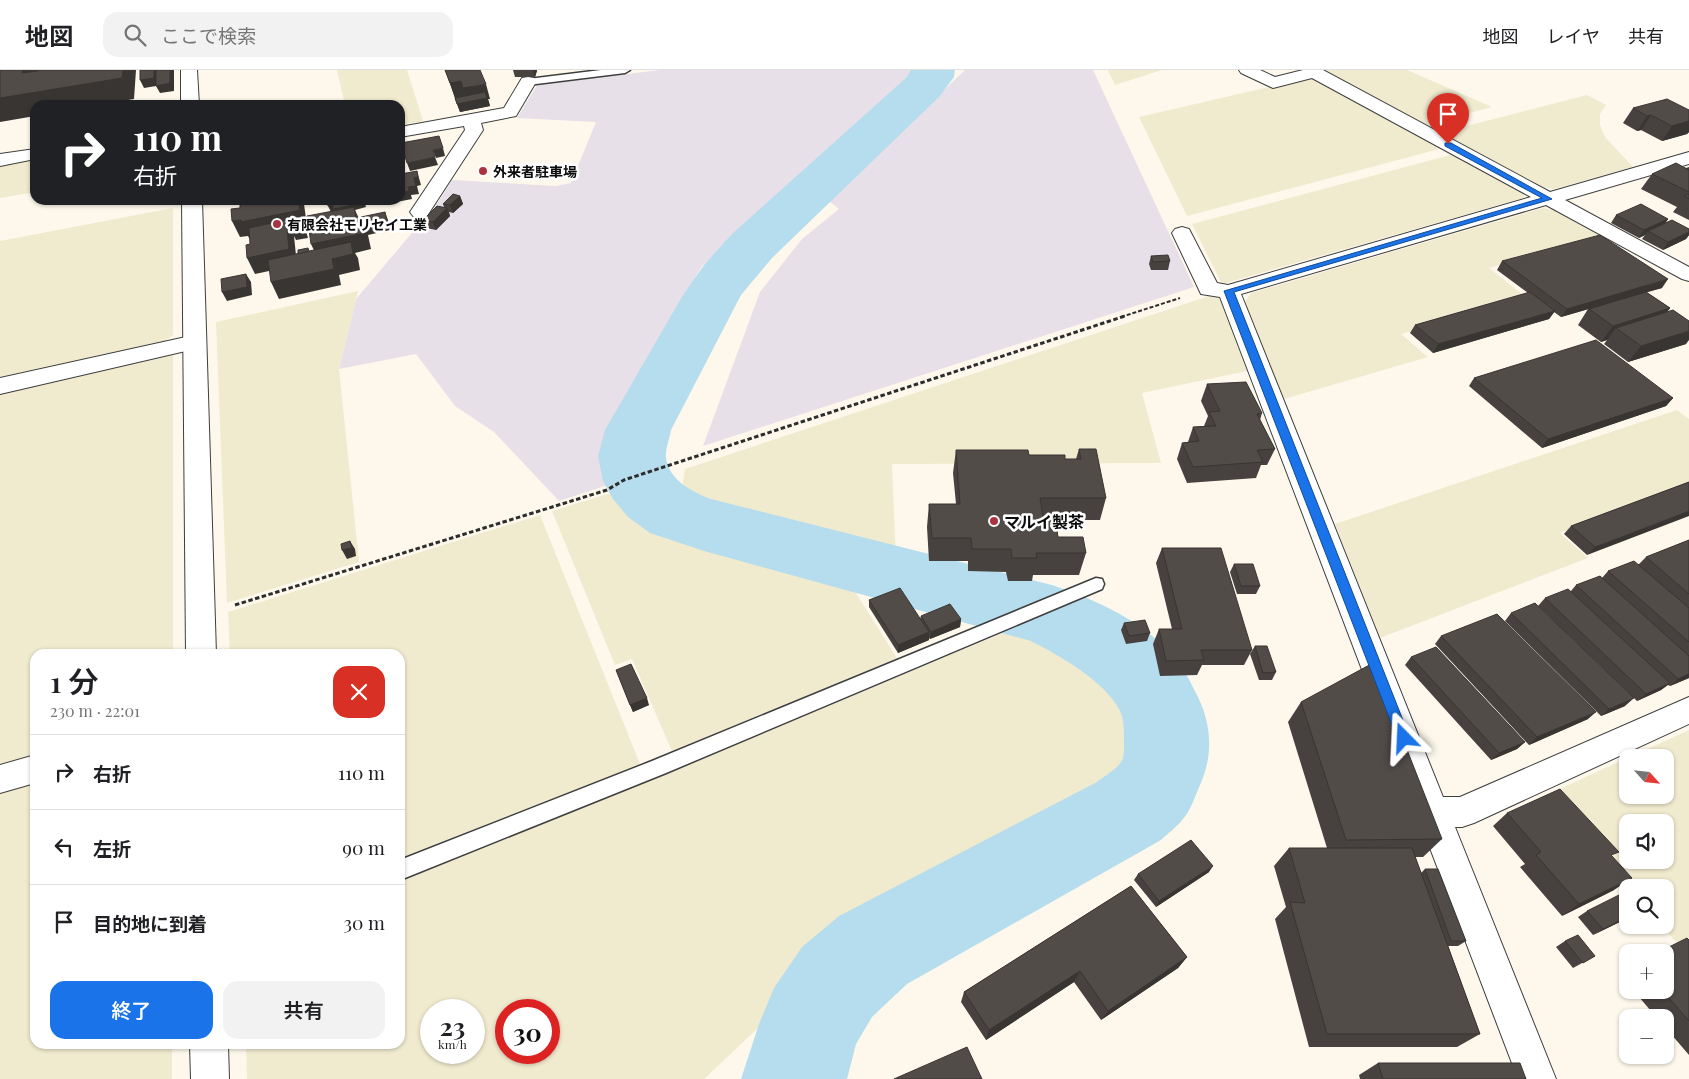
<!DOCTYPE html>
<html lang="ja">
<head>
<meta charset="utf-8">
<style>
	:root { --surface:#fff; --page:#f2f2f2; --text:#202124; --muted:#757577; --line:#e0e0e0; --accent:#1a73e8 }
	body { margin:0; font-family:"Playfair Display","Noto Sans JP",serif; background:var(--page); color:var(--text); height:100vh; display:flex; flex-direction:column; font-size:19px; white-space:nowrap }
	* { box-sizing:border-box; margin:0 }
	p { font-size:16px; color:var(--muted) }
	.icon { flex:none; width:28px; height:28px; fill:none; stroke:currentColor; stroke-width:2; stroke-linecap:round; stroke-linejoin:round }
	.map { position:relative; flex:1; overflow:hidden }
	.details { position:absolute; left:30px; top:579px; width:375px; height:400px; display:flex; flex-direction:column; background:var(--surface); border-radius:15px; box-shadow:0 1px 4px #0004 }
	.details>* { flex:none }
	.hud { position:absolute; left:30px; top:30px; width:375px; height:105px; border-radius:15px; box-shadow:0 1px 4px #0004; background:#202124; color:#fff; overflow:hidden }
	.needle { width:32px; rotate:117deg }
	.buttons { position:absolute; left:1619px; top:679px; display:grid; gap:10px }
	.buttons a { display:grid; place-items:center; width:55px; height:55px; border-radius:10px; background:var(--surface); box-shadow:0 1px 4px #0004; font-size:25px }
	.speed { position:absolute; left:420px; top:929px; display:flex; gap:10px; font-size:25px; font-weight:700; text-align:center }
	.speed>* { display:grid; place-content:center; width:65px; height:65px; border-radius:50%; background:var(--surface); box-shadow:0 1px 4px #0004; line-height:1 }
	.speed small { font-size:12px; font-weight:400 }
	.speed .limit { border:8px solid #d22; background:#fff; color:#111 }
	.pin { position:absolute; display:grid; place-items:center; width:42px; height:42px; color:#fff; margin:-51px -21px; border-radius:50% 50% 50% 0; rotate:-45deg; box-shadow:0 0 5px #0007 }
	.pin .icon { rotate:45deg }
	.me { position:absolute; width:55px; margin:-28px; rotate:339deg; stroke-linejoin:round; filter:drop-shadow(0 0 4px #0008) }
	.turn { display:flex; align-items:center; gap:18px; height:105px; padding:0 20px; font-size:22px }
	.turn .icon { width:65px; height:65px; stroke-width:2.5 }
	.turn b { display:block; font-size:35px; line-height:42px }
	.round { display:grid; place-items:center; flex:none; width:52px; height:52px; border-radius:15px; background:var(--page) }
	.summary { display:flex; align-items:center; justify-content:space-between; height:85px; padding:0 20px }
	h1 { font-size:30px; font-weight:600; line-height:38px }
	.primary-button { display:flex; gap:10px; margin-top:auto; padding:10px 20px }
	.primary-button a { flex:1; height:58px; border-radius:15px; background:var(--accent); color:#fff; font-size:20px; font-weight:600; line-height:58px; text-align:center }
	.primary-button a+a { background:var(--page); color:var(--text) }
	ul { padding:0; list-style:none }
	li { display:flex; align-items:center; gap:15px; height:75px; padding:0 20px; border-top:1px solid var(--line) }
	li div { flex:1 }
	li b { display:block; font-size:19px }
	li em { font-style:normal }
	header { display:flex; align-items:center; gap:30px; box-sizing:border-box; height:70px; padding:0 25px; background:var(--surface); border-bottom:1px solid var(--line) }
	header strong { font-size:24px }
	nav { display:flex; gap:28px; margin-inline-start:auto; font-size:18px }
	.search { width:350px; height:45px; background:var(--page); display:flex; align-items:center; gap:12px; box-sizing:border-box; padding:0 18px; border-radius:15px; color:var(--muted); font-size:19px }
	.map>svg:first-child { display:block }
	.industrial { fill:#e7e0e9 }
	.farmland { fill:#f0eacf; fill-rule:evenodd }
	.lines { fill:none; stroke-linecap:round; stroke-linejoin:round }
	.river { fill:#b6ddee; fill-rule:evenodd }
	.service-casing { stroke:#3e3e3e; stroke-width:3 }
	.minor-casing { stroke:#3e3e3e; stroke-width:2 }
	.tertiary-casing { stroke:#3e3e3e; stroke-width:2 }
	.path-far1 { stroke:#2d2d2d; stroke-width:2; stroke-dasharray:4 2; stroke-linecap:butt }
	.path { stroke:#2d2d2d; stroke-width:3; stroke-dasharray:4.5 2.5; stroke-linecap:butt }
	.service { fill:#fff; fill-rule:evenodd }
	.minor { fill:#fff; fill-rule:evenodd }
	.tertiary { fill:#fff; fill-rule:evenodd }
	.wall { fill:#47413f }
	.shaded-wall { fill:#393533 }
	.building { fill:#524c49; stroke:#393533 }
	.route { fill:#1a73e8; stroke:#114b97 }
	.poi-dot { fill:#aa3442; stroke:#fff; stroke-width:2 }
	.labels { text-anchor:middle; dominant-baseline:central; stroke-width:5; stroke-linejoin:round; paint-order:stroke }
	.far-poi-label { font-size:14px; font-weight:bold; fill:#0b0b0b; stroke:#fff; text-anchor:start }
	.poi-label { font-size:16px; font-weight:bold; fill:#0b0b0b; stroke:#fff; text-anchor:start }
</style>
</head>
<body>
<header>
<strong>地図</strong>
<div class="search"><svg class="icon" aria-label="search" viewBox="0 0 24 24"><circle cx="10" cy="10" r="6"/><path d="M15 15l6 6"/></svg>ここで検索</div>
<nav><a>地図</a><a>レイヤ</a><a>共有</a></nav>
</header>
<div class="map">
<svg width="1689" height="1009" viewBox="0 0 1689 1009">
	<rect width="100%" height="100%" fill="#fdf8eb"/>
	<!-- industrial -->
	<g class="industrial">
		<polygon points="660,0 913,0 907,12 702,196 675,242 658,285 616,358 609,388 615,411 605,416 559,431 494,362 455,336 416,284 339,299 356,229 439,131 452,110 556,116 571,113 596,52 517,48 537,15"/>
		<polygon points="965,0 1093,0 1194,217 703,376 760,222 802,169 839,139 828,130"/>
	</g>
	<!-- farmland -->
	<g class="farmland">
		<polygon points="337,0 407,0 423,51 400,55 400,35 345,35"/>
		<polygon points="1108,0 1162,0 1115,15"/>
		<polygon points="1320,0 1407,0 1492,37 1423,55"/>
		<polygon points="1314,8 1443,78 1187,146 1139,47 1269,17 1273,19"/>
		<polygon points="1587,25 1606,35 1600,44 1600,55 1605,67 1633,97 1554,119 1540,117 1439,63"/>
		<polygon points="1454,84 1523,122 1524,128 1222,214 1192,154"/>
		<polygon points="35,88 35,122 0,128 0,94"/>
		<polygon points="173,138 173,265 162,273 0,310 0,171"/>
		<polygon points="1543,138 1558,140 1606,166 1489,198 1527,228 1401,264 1428,287 1284,329 1245,232 1251,223"/>
		<polygon points="358,221 339,299 359,492 227,533 216,252"/>
		<polygon points="1218,223 1247,301 1142,323 1161,393 892,394 896,492 710,444 680,433 685,399"/>
		<polygon points="173,283 173,584 35,584 35,687 0,698 0,322"/>
		<polygon points="1677,340 1689,349 1689,415 1560,463 1588,488 1380,568 1335,454"/>
		<polygon points="627,418 641,437 666,454 697,465 844,504 897,588 672,681 632,589 615,595 552,441"/>
		<polygon points="540,445 640,694 400,788 400,584 230,584 228,542"/>
		<path d="M 1027,553 L 1047,558 L 1077,571 L 1104,590 L 1127,612 L 1143,636 L 1150,661 L 1148,686 L 1137,709 L 1116,727 L 862,864 L 822,898 L 804,926 L 779,938 L 704,1009 L 247,1009 L 246,974 L 400,974 L 400,810 L 662,705 ZM 431,940 L 474,940 L 474,982 L 431,982 ZM 506,940 L 549,940 L 549,982 L 506,982 Z"/>
		<path d="M 1689,660 L 1689,886 L 1661,855 L 1665,855 L 1665,818 L 1627,819 L 1543,727 L 1627,688 L 1628,725 L 1665,725 L 1665,688 L 1630,687 ZM 1628,752 L 1665,752 L 1665,790 L 1628,790 Z"/>
		<polygon points="35,710 35,974 172,974 172,1009 0,1009 0,721"/>
	</g>
	<g class="lines">
		<!-- river -->
		<path class="river" d="M 911,0 L 955,0 L 954,7 L 939,27 L 772,188 L 741,225 L 671,360 C 670,368 665,379 666,388 C 669,410 692,422 711,429 L 1052,515 C 1097,530 1143,551 1175,588 C 1185,599 1191,614 1198,627 C 1212,656 1213,686 1200,715 C 1195,726 1191,740 1183,749 C 1177,757 1168,763 1161,770 L 907,914 L 872,947 L 856,974 L 847,1009 L 741,1009 L 759,954 L 774,918 L 802,877 L 839,846 L 1097,712 C 1104,706 1116,700 1121,692 C 1125,686 1124,676 1124,669 C 1124,659 1124,648 1119,639 C 1103,610 1060,586 1031,571 L 704,481 L 650,463 L 628,447 L 613,429 L 603,411 L 598,386 L 605,360 L 683,225 L 704,195 L 732,164 L 907,7 Z"/>
		<!-- service casing -->
		<g class="service-casing">
			<g id="service">
				<polygon points="601,0 630,0 625,3 528,15 523,12 528,9"/>
				<polygon points="1096,508 1102,509 1104,514 1102,519 666,703 400,810 400,790 652,691"/>
			</g>
		</g>
		<!-- minor casing -->
		<g class="minor-casing">
			<g id="minor">
				<polygon points="1239,0 1260,0 1275,7 1303,0 1323,0 1550,122 1689,82 1689,94 1565,130 1689,197 1689,211 1682,209 1546,135 1241,224 1443,727 1460,727 1689,627 1689,654 1474,753 1462,757 1455,757 1556,1009 1518,1009 1220,227 1201,224 1172,163 1175,159 1182,157 1189,159 1217,213 1228,215 1531,127 1312,8 1273,18 1241,3"/>
				<polygon points="528,7 534,8 536,12 516,46 481,53 483,60 427,146 420,148 413,146 410,142 465,60 464,56 400,67 400,57 504,38 522,8"/>
				<polygon points="35,79 35,89 0,96 0,84"/>
				<polygon points="195,265 203,267 206,272 203,277 0,324 0,308"/>
				<polygon points="35,685 35,713 0,723 0,695"/>
			</g>
		</g>
		<!-- tertiary casing -->
		<g class="tertiary-casing">
			<g id="tertiary">
				<polygon points="181,0 197,0 199,35 181,35"/>
				<polygon points="182,130 202,130 216,584 186,584"/>
				<polygon points="190,974 228,974 229,1009 191,1009"/>
			</g>
		</g>
		<!-- path-far1 -->
		<polyline class="path-far1" points="1121,247 1180,228"/>
		<!-- path -->
		<polyline class="path" points="235,535 607,420 624,410 1125,246"/>
		<!-- service -->
		<use href="#service" class="service"/>
		<!-- minor -->
		<use href="#minor" class="minor"/>
		<!-- tertiary -->
		<use href="#tertiary" class="tertiary"/>
	</g>
	<!-- wall -->
	<g class="wall">
		<polygon points="445,0 490,29 488,29 490,36 460,42"/>
		<polygon points="513,0 537,0 537,1 535,7 515,7"/>
		<polygon points="1633,38 1689,40 1689,62 1687,64 1662,71 1641,60 1637,61 1623,53"/>
		<polygon points="1689,97 1689,150 1673,142 1677,137 1641,119 1652,104 1686,98"/>
		<polygon points="460,126 463,134 453,143 449,142 450,146 436,160 426,158 423,150 444,137 443,134"/>
		<polygon points="1616,145 1668,149 1665,153 1689,159 1689,165 1686,169 1663,180 1642,169 1645,165 1639,168 1611,153"/>
		<polygon points="1151,186 1170,191 1168,200 1151,200 1149,194"/>
		<polygon points="1502,191 1662,218 1646,222 1670,238 1667,242 1686,274 1628,292 1604,274 1607,270 1601,272 1578,255 1588,239 1561,247 1554,242 1549,249 1433,283 1410,263 1415,255 1528,223 1497,200"/>
		<polygon points="1474,308 1673,328 1666,336 1542,378 1469,316"/>
		<polygon points="1207,314 1262,343 1260,350 1275,379 1267,395 1261,395 1256,408 1187,413 1177,389 1182,373 1188,372 1193,357 1204,356 1208,346 1201,331"/>
		<polygon points="1079,379 1106,428 1100,450 1055,450 1058,467 1086,483 1079,505 1033,505 1032,511 1008,511 1006,502 968,501 968,491 929,491 927,457 929,434 956,434 953,403 956,380 1029,385 1065,389 1076,389"/>
		<polygon points="1689,412 1587,485 1564,464 1571,456"/>
		<polygon points="1689,470 1689,608 1670,616 1668,615 1661,620 1637,631 1538,536 1545,528 1571,521 1576,515 1602,508 1608,501 1639,494 1646,487"/>
		<polygon points="1162,478 1252,580 1244,595 1202,595 1197,605 1160,606 1153,574 1159,559 1172,559 1156,493"/>
		<polygon points="1234,494 1260,516 1256,524 1237,524 1230,502"/>
		<polygon points="869,530 920,549 921,546 961,549 960,557 930,569 929,568 929,570 898,583 869,537"/>
		<polygon points="1511,543 1625,636 1601,646 1505,551"/>
		<polygon points="1124,553 1150,563 1147,571 1126,574 1121,560"/>
		<polygon points="1441,566 1588,649 1529,675 1435,574"/>
		<polygon points="1255,576 1276,602 1272,610 1259,610 1250,584"/>
		<polygon points="1411,587 1525,672 1517,679 1491,690 1405,595"/>
		<polygon points="616,600 649,635 633,642"/>
		<polygon points="1301,632 1442,769 1423,787 1415,787 1421,803 1425,799 1466,871 1458,876 1448,876 1480,964 1457,977 1309,977 1275,849 1286,837 1274,796 1289,778 1327,778 1288,652"/>
		<polygon points="1507,743 1612,787 1614,820 1562,846 1520,797 1525,794 1493,756"/>
		<polygon points="1209,802 1156,837 1134,810 1138,804"/>
		<polygon points="1131,816 1187,887 1178,898 1101,950 1074,912 986,970 961,932 964,922"/>
		<polygon points="1628,823 1628,848 1593,865 1578,847 1587,841"/>
		<polygon points="1689,870 1689,985 1665,957 1665,948 1657,948 1633,920 1665,920"/>
		<polygon points="1565,871 1595,886 1573,898 1556,877"/>
		<polygon points="1628,899 1628,914 1619,904"/>
		<polygon points="1378,993 1526,1009 1360,1009 1359,1005"/>
	</g>
	<!-- shaded-wall -->
	<g class="shaded-wall">
		<polygon points="0,0 136,0 134,29 99,35 35,35 35,46 0,52"/>
		<polygon points="154,0 174,0 174,21 160,23 156,16 144,18 140,10"/>
		<polygon points="533,0 537,0 535,7"/>
		<polygon points="461,11 465,26 455,28 450,13"/>
		<polygon points="486,14 490,29 488,29 490,36 460,42 457,34 467,32 463,18"/>
		<polygon points="1651,45 1641,60 1637,61 1647,46"/>
		<polygon points="1689,51 1689,62 1687,64 1662,71 1672,56"/>
		<polygon points="443,78 445,86 436,88 433,80"/>
		<polygon points="400,81 405,98 400,99 404,112 400,100"/>
		<polygon points="435,87 438,95 410,101 407,93"/>
		<polygon points="417,101 421,115 417,116 419,124 411,125 412,129 381,135 379,130 400,130 400,123 408,117"/>
		<polygon points="460,126 463,134 453,143 450,135"/>
		<polygon points="218,130 229,130 219,132"/>
		<polygon points="277,130 302,130 304,134 307,156 304,157 306,161 308,168 296,170 292,162 303,157 290,159 294,166 297,195 255,204 247,188 287,160 249,168 248,166 240,167 232,151"/>
		<polygon points="358,130 364,130 366,137 355,140 361,153 385,142 388,150 390,160 368,165 371,179 355,183 358,188 360,200 339,205 341,215 279,229 271,212 319,191 311,174 332,144 328,136"/>
		<polygon points="447,138 450,146 436,160 433,152"/>
		<polygon points="1668,149 1663,157 1648,161 1645,165 1639,168 1644,160"/>
		<polygon points="1689,162 1689,165 1686,169 1663,180 1668,172"/>
		<polygon points="246,204 251,212 252,225 227,231 222,222"/>
		<polygon points="1668,209 1662,218 1561,247 1567,239"/>
		<polygon points="1670,238 1658,255 1616,258 1607,270 1601,272 1613,256"/>
		<polygon points="1555,241 1549,249 1433,283 1438,274"/>
		<polygon points="1689,261 1689,270 1686,274 1628,292 1641,276"/>
		<polygon points="1673,328 1666,336 1542,378 1548,369"/>
		<polygon points="1689,441 1689,446 1587,485 1595,477"/>
		<polygon points="350,471 355,479 356,486 347,489 342,480"/>
		<polygon points="961,549 960,557 930,569 931,562"/>
		<polygon points="929,562 929,570 898,583 898,575"/>
		<polygon points="1689,604 1689,608 1670,616 1678,609"/>
		<polygon points="1670,613 1661,620 1637,631 1646,624"/>
		<polygon points="647,628 649,635 633,642 630,635"/>
		<polygon points="1634,628 1625,636 1601,646 1609,639"/>
		<polygon points="1596,642 1588,649 1529,675 1537,667"/>
		<polygon points="1525,672 1517,679 1491,690 1499,683"/>
		<polygon points="1213,796 1209,802 1156,837 1159,831"/>
		<polygon points="1632,808 1614,820 1562,846 1579,834"/>
		<polygon points="1628,847 1628,848 1593,865 1603,859"/>
		<polygon points="1187,887 1178,898 1101,950 1108,941"/>
		<polygon points="1080,901 1074,912 986,970 989,960"/>
	</g>
	<!-- building -->
	<g class="building">
		<polygon points="0,0 23,0 22,3 38,1 38,0 123,0 122,8 0,28"/>
		<polygon points="140,0 154,0 154,8 140,10"/>
		<polygon points="156,0 170,0 170,13 156,16"/>
		<polygon points="445,0 480,0 486,14 463,18 461,11 450,13"/>
		<polygon points="485,22 487,28 457,34 455,28"/>
		<polygon points="1667,29 1689,40 1689,51 1672,56 1651,45 1647,46 1633,38"/>
		<polygon points="439,66 443,78 433,80 435,87 407,93 401,73"/>
		<polygon points="400,82 402,90 400,91"/>
		<polygon points="1676,93 1689,100 1689,122 1652,104"/>
		<polygon points="400,100 401,104 417,101 418,107 414,108 416,116 408,117 409,121 400,123"/>
		<polygon points="453,124 460,126 450,135 443,134"/>
		<polygon points="1689,124 1689,129 1684,126"/>
		<polygon points="266,130 298,130 300,140 241,152 241,150 232,151 231,139 240,138 240,135"/>
		<polygon points="327,130 358,130 348,132 349,136 333,139 333,135 328,136"/>
		<polygon points="1641,134 1668,149 1644,160 1616,145"/>
		<polygon points="437,136 447,138 433,152 423,150"/>
		<polygon points="354,137 357,153 362,152 365,163 311,174 307,146"/>
		<polygon points="385,142 387,152 364,157 362,152 361,147"/>
		<polygon points="286,150 289,179 247,188 246,175 250,174 249,158"/>
		<polygon points="1672,150 1689,159 1689,162 1668,172 1648,161"/>
		<polygon points="302,153 304,160 292,162 292,155"/>
		<polygon points="1600,165 1668,209 1567,239 1502,191"/>
		<polygon points="351,172 353,184 332,189 334,199 271,212 268,190"/>
		<polygon points="308,178 309,181 298,184 298,180"/>
		<polygon points="1168,185 1170,191 1153,192 1151,186"/>
		<polygon points="246,204 247,217 222,222 221,209"/>
		<polygon points="1530,222 1555,241 1438,274 1415,255"/>
		<polygon points="1646,222 1670,238 1613,256 1589,239"/>
		<polygon points="1673,240 1689,251 1689,261 1641,276 1616,258"/>
		<polygon points="1596,270 1673,328 1548,369 1474,308"/>
		<polygon points="1246,312 1262,343 1257,344 1275,379 1257,380 1263,392 1193,397 1182,373 1199,371 1193,357 1216,356 1209,342 1220,341 1207,314"/>
		<polygon points="1079,379 1096,379 1106,428 1040,428 1043,447 1055,447 1058,467 1083,467 1086,483 1036,483 1037,488 1012,488 1011,479 972,479 971,468 932,468 929,434 960,434 956,380 1028,380 1029,385 1065,385 1065,389 1081,389"/>
		<polygon points="1689,412 1689,441 1595,477 1571,456"/>
		<polygon points="1689,470 1689,524 1646,487"/>
		<polygon points="350,471 352,478 342,480 341,474"/>
		<polygon points="1162,478 1221,478 1252,580 1201,580 1204,590 1166,591 1159,559 1182,559"/>
		<polygon points="1634,491 1689,538 1689,572 1608,501"/>
		<polygon points="1234,494 1253,494 1260,516 1241,516"/>
		<polygon points="1600,506 1689,586 1689,604 1678,609 1576,515"/>
		<polygon points="900,518 929,562 898,575 869,530"/>
		<polygon points="1568,519 1670,613 1646,624 1545,528"/>
		<polygon points="1535,533 1634,628 1609,639 1511,543"/>
		<polygon points="950,534 961,549 931,562 921,546"/>
		<polygon points="1497,544 1596,642 1537,667 1441,566"/>
		<polygon points="1145,550 1150,563 1129,566 1124,553"/>
		<polygon points="1255,576 1267,576 1276,602 1263,603"/>
		<polygon points="1436,577 1525,672 1499,683 1411,587"/>
		<polygon points="1373,593 1442,769 1346,770 1301,632"/>
		<polygon points="631,594 647,628 630,635 616,600"/>
		<polygon points="1560,719 1619,782 1611,785 1632,808 1579,834 1536,785 1541,782 1507,743"/>
		<polygon points="1191,770 1213,796 1159,831 1138,804"/>
		<polygon points="1289,778 1412,778 1480,964 1327,964 1290,832 1305,833"/>
		<polygon points="1425,799 1438,799 1466,871 1451,871"/>
		<polygon points="1131,816 1187,887 1108,941 1080,901 989,960 964,922"/>
		<polygon points="1623,823 1628,828 1628,847 1603,859 1587,841"/>
		<polygon points="1578,865 1595,886 1583,893 1565,871"/>
		<polygon points="1687,868 1689,870 1689,951 1662,920 1665,920 1665,882 1659,882"/>
		<polygon points="967,977 982,1009 894,1009"/>
		<polygon points="1378,993 1520,993 1526,1009 1383,1009"/>
	</g>
	<!-- route -->
	<polygon class="route" points="1445,73 1451,73 1552,129 1234,222 1410,668 1408,671 1404,673 1399,671 1397,668 1224,221 1542,128 1445,76"/>
	<!-- markers -->
	<g class="poi-dot">
		<circle cx="483" cy="101" r="5"/>
		<circle cx="277" cy="154" r="5"/>
		<circle cx="994" cy="451" r="5"/>
	</g>
	<g class="labels">
		<!-- far-poi labels -->
		<g class="far-poi-label">
			<text x="493" y="101">外来者駐車場</text>
			<text x="287" y="154">有限会社モリセイ工業</text>
		</g>
		<!-- poi labels -->
		<g class="poi-label">
			<text x="1004" y="451">マルイ製茶</text>
		</g>
	</g>
</svg>
<div class="buttons">
<a><svg class="needle" viewBox="-14 -14 28 28"><path d="M0-13l5 13h-10z" fill="#e53935"/><path d="M0 13l5-13h-10z" fill="#757577"/></svg></a>
<a><svg class="icon" aria-label="sound" viewBox="0 0 24 24"><path d="M4 9h4l5-4v14l-5-4H4zM17 9q2 3 0 6"/></svg></a>
<a><svg class="icon" aria-label="search" viewBox="0 0 24 24"><circle cx="10" cy="10" r="6"/><path d="M15 15l6 6"/></svg></a>
<a>+</a>
<a>−</a>
</div>
<div class="speed"><div>23<small>km/h</small></div><div class="limit">30</div></div>
<div class="pin" style="left:1448px;top:74px;background:#d93025"><svg class="icon" aria-label="arrive" viewBox="0 0 24 24"><path d="M6 21V4h12l-3 4 3 4H6"/></svg></div>
<svg class="me" style="left:1404px;top:668px" viewBox="-20 -20 40 40"><path d="M0-17L14 15 0 8-14 15z" fill="#1a73e8" stroke="#fff" stroke-width="4"/></svg>
<div class="hud">
<div class="turn"><svg class="icon" aria-label="right" viewBox="0 0 24 24"><path d="M7 20v-9h11M14 6l5 5-5 5"/></svg><div><b>110 m</b>右折</div></div>
</div>
<section class="details">
<div class="summary"><div><h1>1 分</h1><p>230 m · 22:01</p></div><a class="round" style="background:#d93025;color:#fff"><svg class="icon" aria-label="close" viewBox="0 0 24 24"><path d="M6 6l12 12M18 6L6 18"/></svg></a></div>
<ul>
<li><svg class="icon" aria-label="right" viewBox="0 0 24 24"><path d="M7 20v-9h11M14 6l5 5-5 5"/></svg><div><b>右折</b></div><em>110 m</em></li>
<li><svg class="icon" aria-label="left" viewBox="0 0 24 24"><path d="M17 20v-9H6M10 6l-5 5 5 5"/></svg><div><b>左折</b></div><em>90 m</em></li>
<li><svg class="icon" aria-label="arrive" viewBox="0 0 24 24"><path d="M6 21V4h12l-3 4 3 4H6"/></svg><div><b>目的地に到着</b></div><em>30 m</em></li>
</ul>
<div class="primary-button"><a>終了</a><a>共有</a></div>
</section>
</div>
</body>
</html>
